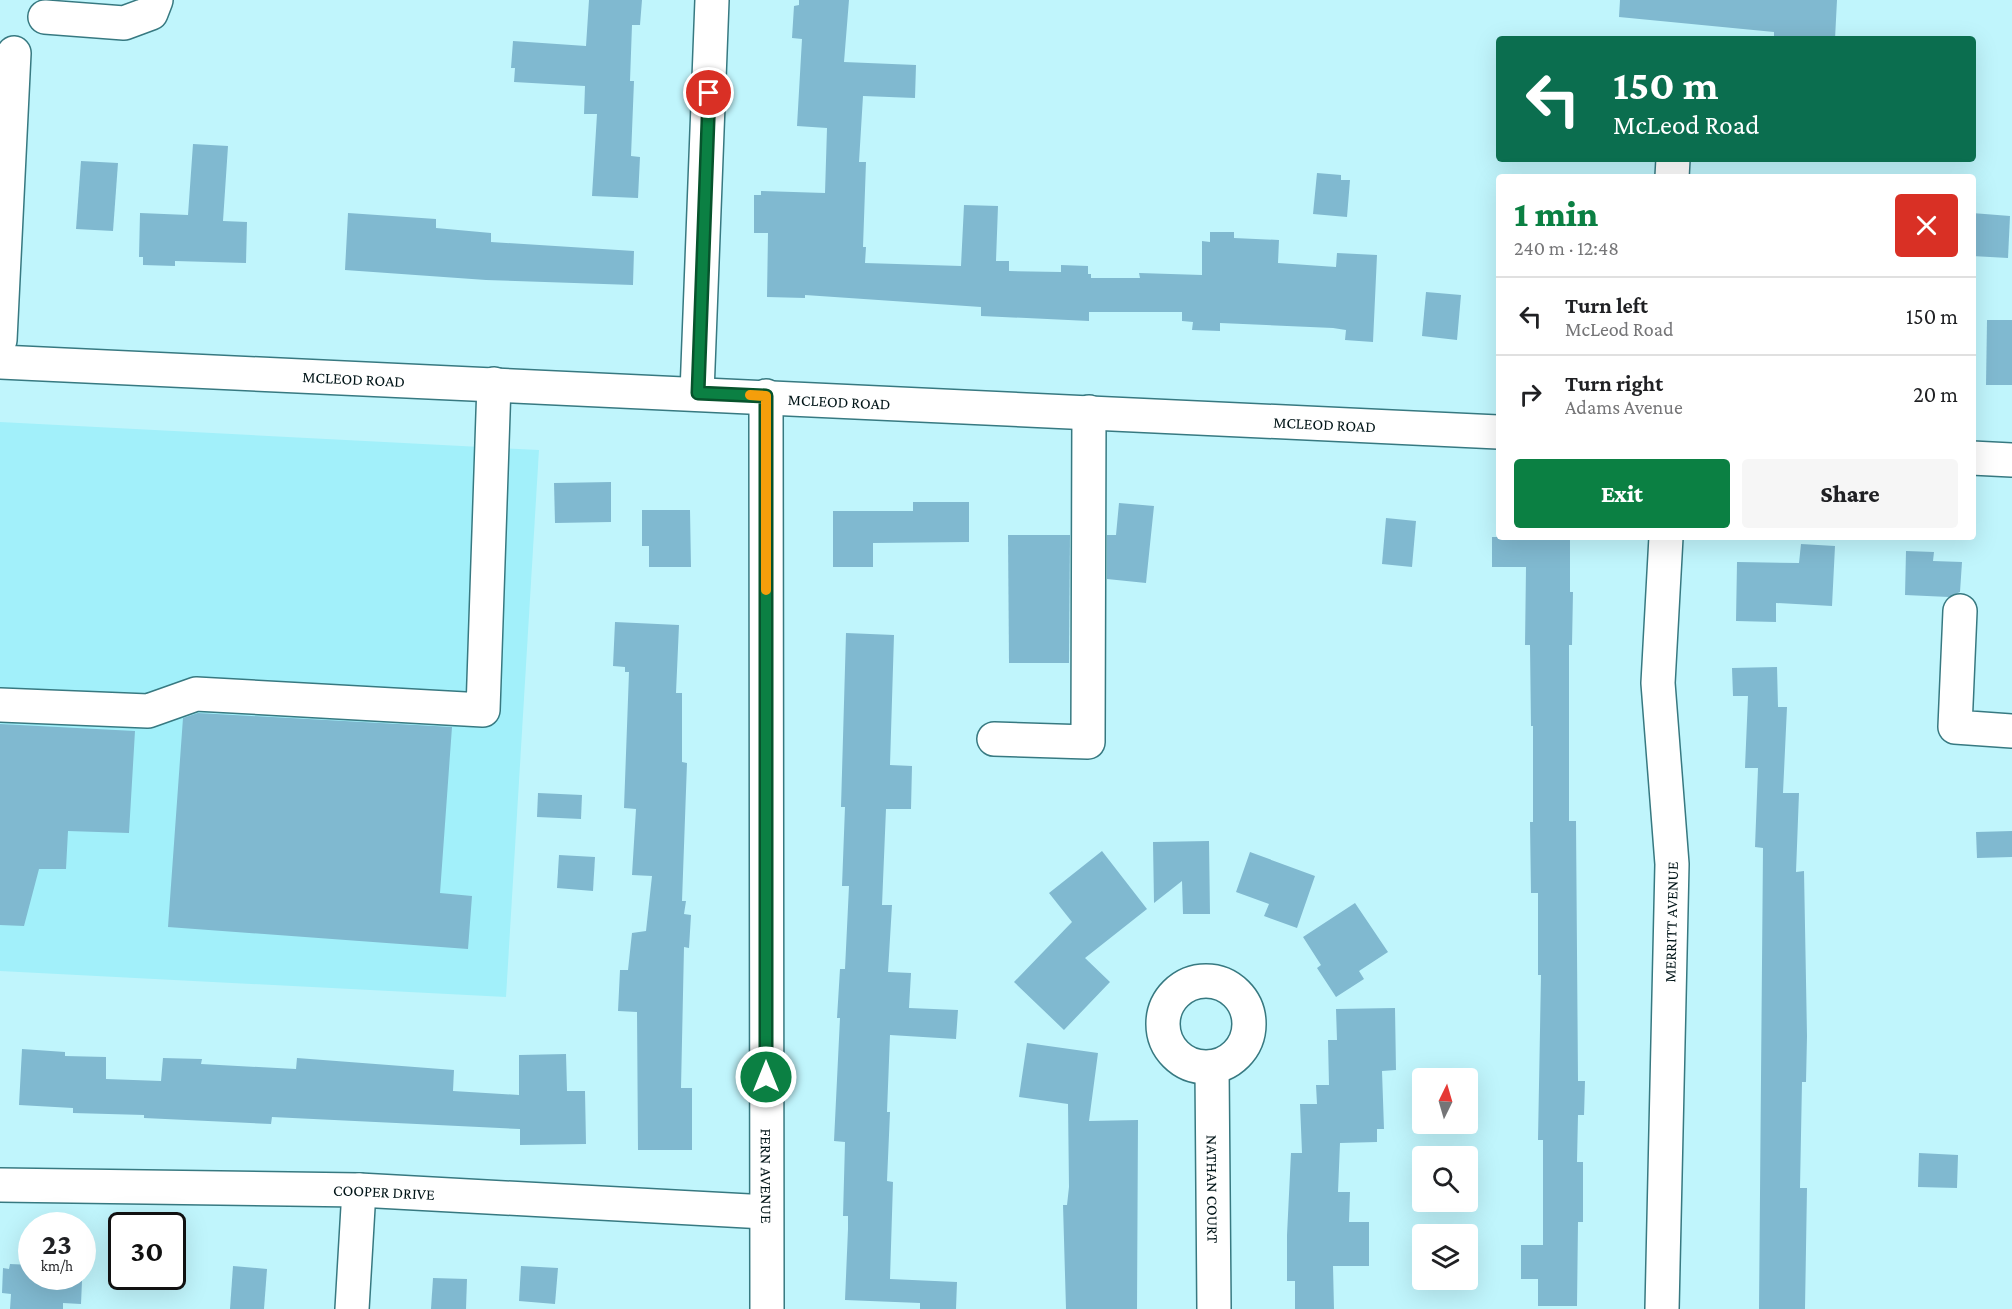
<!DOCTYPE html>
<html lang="en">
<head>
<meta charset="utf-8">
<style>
	:root { --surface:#fff; --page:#f6f6f6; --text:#202124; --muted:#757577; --line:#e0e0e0; --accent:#0b8043 }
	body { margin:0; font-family:"Crimson Pro",serif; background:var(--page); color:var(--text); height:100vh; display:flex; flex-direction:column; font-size:22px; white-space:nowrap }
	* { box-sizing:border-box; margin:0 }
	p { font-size:20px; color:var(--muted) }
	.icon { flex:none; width:33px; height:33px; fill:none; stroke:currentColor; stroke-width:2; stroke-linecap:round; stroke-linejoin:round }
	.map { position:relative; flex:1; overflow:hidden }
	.drawer { position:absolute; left:1496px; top:174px; width:480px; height:366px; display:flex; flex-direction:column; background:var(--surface); border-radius:6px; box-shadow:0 6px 24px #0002 }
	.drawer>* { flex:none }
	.hud { position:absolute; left:1496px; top:36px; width:480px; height:126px; border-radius:6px; box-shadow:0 6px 24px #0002; background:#0b6e4f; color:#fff; overflow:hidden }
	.needle { width:39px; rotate:5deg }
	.buttons { position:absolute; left:1412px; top:1068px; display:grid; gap:12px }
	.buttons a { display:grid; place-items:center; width:66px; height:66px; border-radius:6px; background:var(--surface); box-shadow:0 6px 24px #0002; font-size:30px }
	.speed { position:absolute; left:18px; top:1212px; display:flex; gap:12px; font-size:30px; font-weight:700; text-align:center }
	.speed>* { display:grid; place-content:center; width:78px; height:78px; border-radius:50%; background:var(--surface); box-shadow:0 6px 24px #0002; line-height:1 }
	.speed small { font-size:15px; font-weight:400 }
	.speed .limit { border:3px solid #111; border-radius:9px; background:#fff; color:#111 }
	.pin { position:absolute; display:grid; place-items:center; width:51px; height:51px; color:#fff; margin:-26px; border:3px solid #fff; border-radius:50%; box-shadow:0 2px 6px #0007 }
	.me { position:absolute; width:66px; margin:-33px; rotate:0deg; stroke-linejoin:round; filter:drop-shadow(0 0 4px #0008) }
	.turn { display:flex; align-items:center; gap:21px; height:126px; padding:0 18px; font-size:27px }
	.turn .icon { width:78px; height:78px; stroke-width:2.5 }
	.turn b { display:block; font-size:42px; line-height:51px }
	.round { display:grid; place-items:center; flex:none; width:63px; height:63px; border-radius:6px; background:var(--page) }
	.overview { display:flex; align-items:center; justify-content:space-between; height:102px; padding:0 18px }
	h1 { font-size:36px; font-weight:800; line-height:45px; color:var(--accent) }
	.cta { display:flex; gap:12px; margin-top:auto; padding:12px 18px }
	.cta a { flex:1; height:69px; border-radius:6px; background:var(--accent); color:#fff; font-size:24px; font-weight:800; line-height:69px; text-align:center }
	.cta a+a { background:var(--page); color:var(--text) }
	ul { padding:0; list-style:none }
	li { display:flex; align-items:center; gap:18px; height:78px; padding:0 18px; border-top:2px solid var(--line) }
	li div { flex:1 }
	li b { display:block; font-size:22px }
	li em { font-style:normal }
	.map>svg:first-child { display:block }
	.built { fill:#a2f0fa }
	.building { fill:#80b9d0 }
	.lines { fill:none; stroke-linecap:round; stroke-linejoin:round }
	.minor-casing { stroke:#377981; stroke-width:36 }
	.major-casing { stroke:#377981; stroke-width:36 }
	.minor { stroke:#fff; stroke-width:33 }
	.major { stroke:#fff; stroke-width:33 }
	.route-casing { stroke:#07532c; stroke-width:15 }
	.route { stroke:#0b8043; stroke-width:10 }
	.slow { stroke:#f59e0b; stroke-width:10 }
	.labels { text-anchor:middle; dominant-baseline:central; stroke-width:4.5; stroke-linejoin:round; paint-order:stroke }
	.street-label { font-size:16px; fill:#001417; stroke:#c0f5fc }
</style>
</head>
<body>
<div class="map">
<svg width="2012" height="1309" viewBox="0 0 2012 1309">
	<rect width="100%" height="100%" fill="#c0f5fc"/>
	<!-- built -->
	<polygon class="built" points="0,422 539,450 506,997 0,971"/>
	<!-- building -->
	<g class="building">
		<polygon points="589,0 642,0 640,25 632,25 630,81 634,81 631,156 640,157 638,198 592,196 597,114 584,114 585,86 514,82 515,68 511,68 513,41 586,46"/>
		<polygon points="799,0 849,0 844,62 916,65 915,98 863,96 859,162 866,162 863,247 866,247 865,263 961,266 964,205 998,206 996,261 1009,261 1009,271 1061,272 1061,265 1088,266 1088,274 1091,274 1091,278 1140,278 1139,273 1202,275 1202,241 1210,242 1210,232 1234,232 1234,238 1279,240 1278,263 1336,267 1337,253 1377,255 1373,342 1345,340 1346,330 1333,328 1220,323 1220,331 1192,330 1193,322 1182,321 1182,312 1089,312 1089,321 981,316 981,307 805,295 805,298 767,297 768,233 754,233 754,195 761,195 761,191 825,193 827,128 797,126 802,39 792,38 794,6 799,5"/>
		<polygon points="1620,0 1837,0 1835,39 1774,39 1774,32 1619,17"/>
		<polygon points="193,144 228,146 223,221 247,222 246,263 175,261 175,266 143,265 143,257 139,257 140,213 188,215"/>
		<polygon points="81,161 118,163 113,231 76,229"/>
		<polygon points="1317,173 1341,175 1341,180 1350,180 1347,217 1313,214"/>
		<polygon points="348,213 436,219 436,228 491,233 491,242 634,251 633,285 486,280 345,270"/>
		<polygon points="1972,213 2010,216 2008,258 1972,256"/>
		<polygon points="1426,292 1461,295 1457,340 1422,336"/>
		<polygon points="1987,320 2012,320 2012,385 1986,385"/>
		<polygon points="611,482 611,522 555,523 554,483"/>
		<polygon points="913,502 969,502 969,542 873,543 873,567 833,567 833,511 913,511"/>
		<polygon points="1119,503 1154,506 1146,583 1107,579 1107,535 1116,535"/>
		<polygon points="642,510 690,510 691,567 649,567 649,546 642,546"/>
		<polygon points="1386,518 1416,521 1412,567 1382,564"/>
		<polygon points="1008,535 1070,535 1069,663 1009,663"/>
		<polygon points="1492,537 1570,537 1570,592 1573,592 1572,645 1569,645 1569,821 1576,821 1578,1081 1585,1081 1584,1115 1578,1115 1577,1162 1583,1162 1583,1222 1578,1222 1577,1306 1538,1306 1538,1279 1521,1279 1521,1245 1543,1245 1543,1140 1538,1140 1541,975 1538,975 1538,893 1531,893 1530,822 1533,822 1533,726 1531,726 1530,645 1525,645 1526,567 1492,567"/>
		<polygon points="1801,544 1835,546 1832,606 1776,603 1776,622 1736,621 1737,562 1799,563"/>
		<polygon points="1906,551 1934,552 1933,561 1962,562 1960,592 1949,597 1905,595"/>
		<polygon points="615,622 679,625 676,693 682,693 682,762 687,763 682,901 686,901 684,914 691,915 689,948 684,947 681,1088 692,1088 692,1150 638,1150 637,1012 618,1011 620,970 628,970 632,933 646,931 652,876 632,875 636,809 624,808 629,672 625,672 625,667 613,666"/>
		<polygon points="846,633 894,635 890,765 912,766 911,809 886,809 882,905 892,905 888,972 911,973 909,1008 958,1010 956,1039 890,1035 887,1112 890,1112 887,1181 893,1182 890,1279 957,1282 956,1309 920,1309 920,1303 845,1300 848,1229 848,1216 843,1216 845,1142 834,1141 840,1018 837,1018 840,969 845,969 849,886 842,886 845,807 841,807"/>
		<polygon points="1777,667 1778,707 1787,707 1783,793 1799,793 1796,872 1804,871 1807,1036 1806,1082 1802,1082 1800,1188 1807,1188 1805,1309 1759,1309 1763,848 1755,847 1758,768 1745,768 1748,696 1733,696 1732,668"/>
		<polygon points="198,713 452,727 440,893 472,896 468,949 168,927 183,718"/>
		<polygon points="0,724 135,731 129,833 68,831 66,869 39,869 24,926 0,925"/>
		<polygon points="538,793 582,795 581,819 537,817"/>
		<polygon points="2012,831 2012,857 1977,858 1976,832"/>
		<polygon points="1209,841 1210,914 1183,914 1182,881 1154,903 1153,842"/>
		<polygon points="1102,851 1147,909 1085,958 1110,982 1064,1030 1014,982 1072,922 1049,893"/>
		<polygon points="1250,852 1315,876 1297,928 1264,916 1269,904 1236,892"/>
		<polygon points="559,855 595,857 593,891 557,888"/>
		<polygon points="1355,903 1388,952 1359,971 1364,979 1336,997 1317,968 1321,965 1303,937"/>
		<polygon points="1395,1008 1396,1070 1382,1071 1384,1129 1377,1129 1377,1142 1340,1143 1338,1192 1350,1192 1349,1222 1369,1222 1369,1266 1333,1266 1334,1309 1295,1309 1295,1281 1287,1281 1287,1235 1291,1153 1302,1153 1300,1104 1317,1104 1316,1085 1329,1085 1328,1040 1337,1040 1336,1009"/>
		<polygon points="1027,1043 1098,1053 1089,1121 1138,1120 1137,1309 1066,1309 1063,1205 1067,1205 1069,1187 1068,1104 1019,1097"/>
		<polygon points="22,1049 65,1052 65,1056 106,1057 106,1079 161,1081 163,1058 202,1059 201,1064 296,1069 297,1058 454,1070 453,1091 519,1095 519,1055 566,1054 567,1091 585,1091 586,1144 520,1145 520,1129 272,1117 271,1124 144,1118 144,1115 73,1113 73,1108 19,1105"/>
		<polygon points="1919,1153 1958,1155 1957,1188 1918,1187"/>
		<polygon points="10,1264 32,1265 32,1276 63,1276 62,1280 82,1281 81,1304 63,1303 63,1309 10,1309 11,1294 2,1293 3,1268 9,1269"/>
		<polygon points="233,1266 267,1269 264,1309 230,1309"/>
		<polygon points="521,1266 558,1268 555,1304 519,1301"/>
		<polygon points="433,1278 467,1279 466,1309 431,1309"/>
	</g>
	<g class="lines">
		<!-- minor casing -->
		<g class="minor-casing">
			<g id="minor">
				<polyline points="45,17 124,23 151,13 156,0"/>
				<polyline points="1672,177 1673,159"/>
				<polyline points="0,340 14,53"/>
				<polyline points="697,393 712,0"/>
				<path id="s1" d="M 766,396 L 767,1309"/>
				<polyline points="1960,611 1955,727 2012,731"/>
				<polyline points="0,705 148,711 196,694 483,710 494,384"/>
				<polyline points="994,739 1088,742 1089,412"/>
				<circle cx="1206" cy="1024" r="43"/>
				<path id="s2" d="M 1212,1067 L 1214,1309"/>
				<path id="s3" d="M 0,1185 L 359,1190 L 766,1212"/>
				<polyline points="352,1309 359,1190"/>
				<path id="s4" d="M 1662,1309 L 1672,864 L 1658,683 L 1666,537"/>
			</g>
		</g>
		<!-- major casing -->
		<g class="major-casing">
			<g id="major">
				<path id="s5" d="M 0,362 L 1498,432"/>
				<polyline points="1972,458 2012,460"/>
			</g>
		</g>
		<!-- minor -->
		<use href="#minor" class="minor"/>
		<!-- major -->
		<use href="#major" class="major"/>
	</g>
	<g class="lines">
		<!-- route casing -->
		<g class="route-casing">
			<polyline id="route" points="709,93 698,393 766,396 766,1077"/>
		</g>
		<!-- route -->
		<use href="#route" class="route"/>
		<!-- slow -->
		<polyline class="slow" points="750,395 766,396 766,590"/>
	</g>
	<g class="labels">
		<!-- street labels -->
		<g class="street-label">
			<text stroke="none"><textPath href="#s5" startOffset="354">MCLEOD ROAD</textPath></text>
			<text stroke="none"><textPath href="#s5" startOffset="840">MCLEOD ROAD</textPath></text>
			<text stroke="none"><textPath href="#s5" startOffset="1326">MCLEOD ROAD</textPath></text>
			<text stroke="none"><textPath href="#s4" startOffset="387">MERRITT AVENUE</textPath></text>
			<text stroke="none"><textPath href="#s1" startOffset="780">FERN AVENUE</textPath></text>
			<text stroke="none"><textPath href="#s2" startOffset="122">NATHAN COURT</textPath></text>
			<text stroke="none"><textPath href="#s3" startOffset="384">COOPER DRIVE</textPath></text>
		</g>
	</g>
</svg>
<div class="buttons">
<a><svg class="needle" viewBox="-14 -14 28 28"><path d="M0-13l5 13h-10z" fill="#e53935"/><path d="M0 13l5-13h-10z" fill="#757577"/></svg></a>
<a><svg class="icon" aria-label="search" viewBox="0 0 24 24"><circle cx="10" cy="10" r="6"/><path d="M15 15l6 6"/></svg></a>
<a><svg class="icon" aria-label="layers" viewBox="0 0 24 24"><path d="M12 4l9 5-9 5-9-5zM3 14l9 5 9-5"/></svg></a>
</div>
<div class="speed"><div>23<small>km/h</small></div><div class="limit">30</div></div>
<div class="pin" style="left:709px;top:93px;background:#d93025"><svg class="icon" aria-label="arrive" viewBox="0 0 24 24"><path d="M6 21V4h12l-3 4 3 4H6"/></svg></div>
<svg class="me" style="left:766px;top:1077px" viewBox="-20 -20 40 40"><circle r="17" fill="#0b8043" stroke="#fff" stroke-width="3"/><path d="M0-11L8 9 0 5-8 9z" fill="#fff"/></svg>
<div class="hud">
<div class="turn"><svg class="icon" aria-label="left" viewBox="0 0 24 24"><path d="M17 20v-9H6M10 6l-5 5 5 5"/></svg><div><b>150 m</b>McLeod Road</div></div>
</div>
<section class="drawer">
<div class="overview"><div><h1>1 min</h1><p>240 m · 12:48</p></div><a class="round" style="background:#d93025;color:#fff"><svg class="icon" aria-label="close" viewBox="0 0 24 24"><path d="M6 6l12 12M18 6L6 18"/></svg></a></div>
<ul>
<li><svg class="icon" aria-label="left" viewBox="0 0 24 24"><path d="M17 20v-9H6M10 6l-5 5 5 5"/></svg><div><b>Turn left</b><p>McLeod Road</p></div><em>150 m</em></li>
<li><svg class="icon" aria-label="right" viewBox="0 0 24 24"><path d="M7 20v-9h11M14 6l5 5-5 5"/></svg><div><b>Turn right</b><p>Adams Avenue</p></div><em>20 m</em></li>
</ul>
<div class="cta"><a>Exit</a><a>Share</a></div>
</section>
</div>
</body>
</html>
